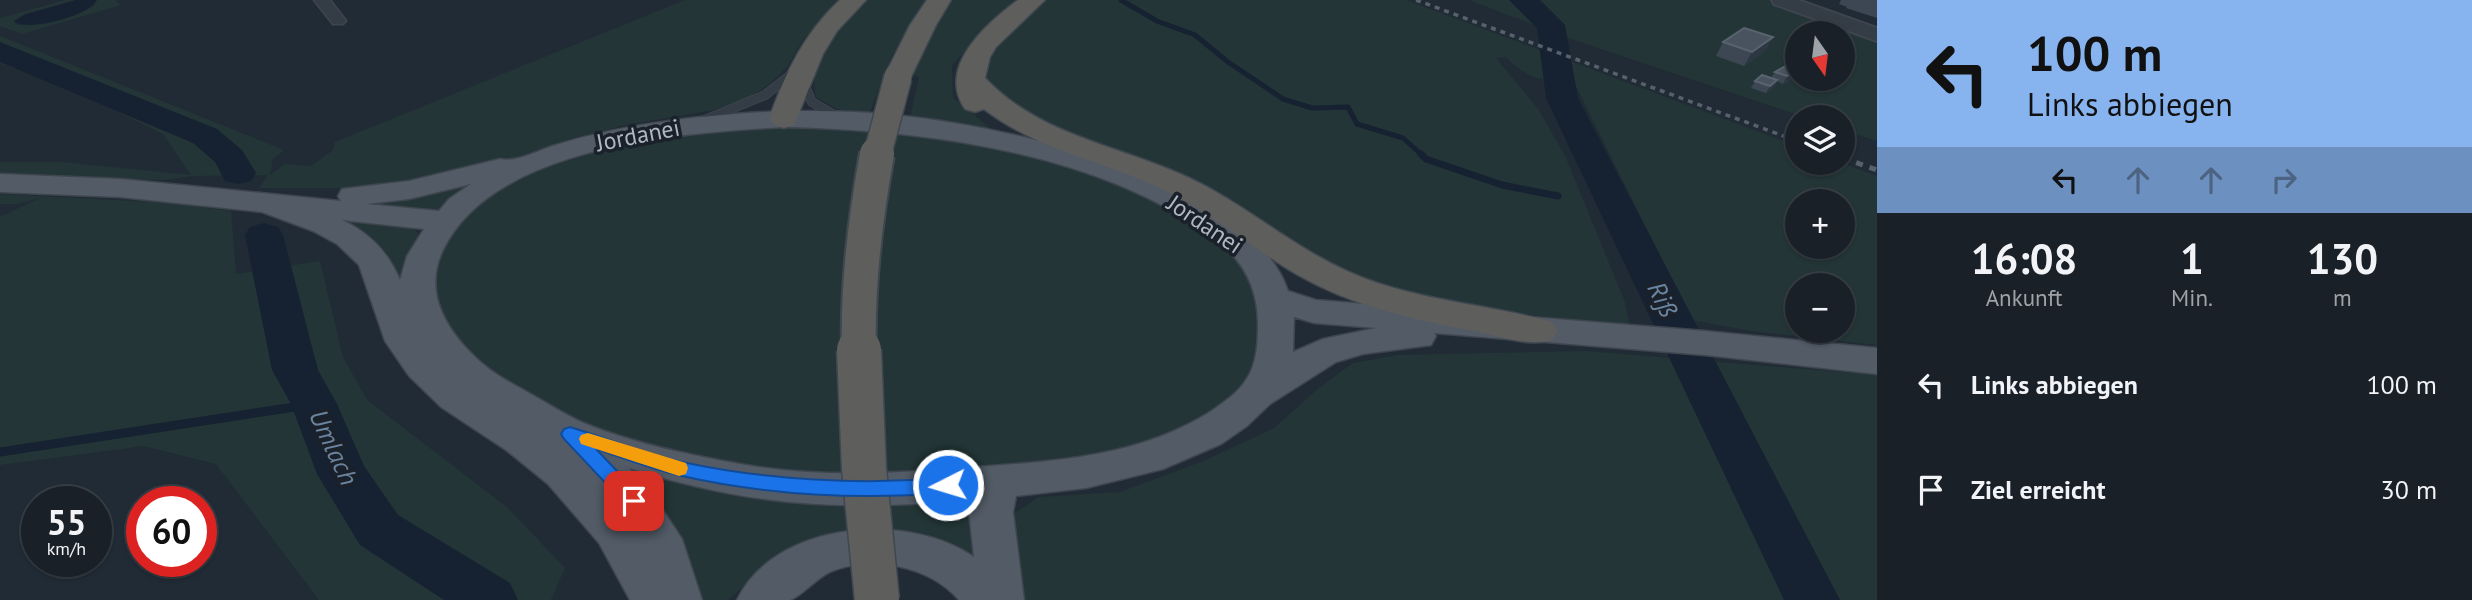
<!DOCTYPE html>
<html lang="de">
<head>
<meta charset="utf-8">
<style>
	:root { --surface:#192028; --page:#222830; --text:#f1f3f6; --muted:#9fa3a8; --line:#373e45 }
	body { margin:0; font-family:"PT Sans",sans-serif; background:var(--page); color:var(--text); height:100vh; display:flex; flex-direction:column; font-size:26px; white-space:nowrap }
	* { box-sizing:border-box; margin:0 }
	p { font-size:23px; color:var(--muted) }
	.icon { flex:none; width:38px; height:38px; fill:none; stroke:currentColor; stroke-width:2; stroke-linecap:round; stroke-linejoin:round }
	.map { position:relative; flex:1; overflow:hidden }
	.details { display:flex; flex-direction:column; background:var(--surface); width:595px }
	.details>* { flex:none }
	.hud { background:#87b4ef; color:#111; overflow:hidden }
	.needle { width:46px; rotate:166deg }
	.fabs { position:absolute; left:1785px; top:21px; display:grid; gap:14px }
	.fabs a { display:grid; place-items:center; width:70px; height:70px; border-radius:50%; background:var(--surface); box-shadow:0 2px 5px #0004,0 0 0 2px var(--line); font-size:35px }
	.speed { position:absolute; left:21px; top:486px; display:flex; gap:14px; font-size:35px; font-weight:700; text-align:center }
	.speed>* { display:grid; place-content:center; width:91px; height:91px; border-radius:50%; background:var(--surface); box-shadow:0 2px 5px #0004,0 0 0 2px var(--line); line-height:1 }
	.speed small { font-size:18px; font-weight:400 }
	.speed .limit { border:10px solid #d22; background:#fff; color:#111 }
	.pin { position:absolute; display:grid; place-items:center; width:60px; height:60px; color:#fff; margin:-30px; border-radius:14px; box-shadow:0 4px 10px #0006 }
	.me { position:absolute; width:77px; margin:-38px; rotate:265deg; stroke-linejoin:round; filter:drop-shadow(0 0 5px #0008) }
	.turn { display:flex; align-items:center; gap:24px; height:147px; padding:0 35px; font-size:32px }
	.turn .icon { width:91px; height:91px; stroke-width:2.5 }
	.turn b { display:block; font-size:49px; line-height:60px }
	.lanes { display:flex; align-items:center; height:66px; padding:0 35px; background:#0003; justify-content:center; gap:35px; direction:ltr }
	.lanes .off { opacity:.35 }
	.eta { display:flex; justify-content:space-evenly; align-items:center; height:119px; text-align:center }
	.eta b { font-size:42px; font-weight:700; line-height:49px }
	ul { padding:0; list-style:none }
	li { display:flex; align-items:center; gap:21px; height:105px; padding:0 35px }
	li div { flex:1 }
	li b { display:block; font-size:26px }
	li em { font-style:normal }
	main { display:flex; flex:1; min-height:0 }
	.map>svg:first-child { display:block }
	.green { fill:#233536; fill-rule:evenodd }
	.water { fill:#162231 }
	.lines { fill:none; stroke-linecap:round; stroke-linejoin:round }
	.stream-far2 { stroke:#162231; stroke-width:5 }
	.stream-far1 { stroke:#162231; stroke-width:7 }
	.stream { stroke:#162231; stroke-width:9 }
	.river { fill:#162231; fill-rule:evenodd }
	.service-casing { stroke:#3e454f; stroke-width:10 }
	.minor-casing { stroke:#3e454f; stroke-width:3 }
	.tertiary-casing { stroke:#3e454f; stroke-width:4 }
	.primary-casing { stroke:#3e454f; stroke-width:3 }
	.trunk-casing { stroke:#3f4750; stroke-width:3 }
	.service { stroke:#343c45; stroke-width:8 }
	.minor { fill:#343c45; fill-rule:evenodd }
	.tertiary { fill:#343c45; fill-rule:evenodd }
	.primary { fill:#525b66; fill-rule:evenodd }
	.trunk { fill:#5e5e5c; fill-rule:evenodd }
	.rail-far1 { stroke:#57616c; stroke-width:3.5; stroke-dasharray:5 5; stroke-linecap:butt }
	.rail { stroke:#57616c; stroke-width:5; stroke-dasharray:7 7; stroke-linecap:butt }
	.trunk-bridge-far2-casing { stroke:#3f4750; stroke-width:30; stroke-linecap:butt }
	.trunk-bridge-far1-casing { stroke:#3f4750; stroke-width:38; stroke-linecap:butt }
	.trunk-bridge-casing { stroke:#3f4750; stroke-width:47; stroke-linecap:butt }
	.trunk-bridge-far2 { stroke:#5e5e5c; stroke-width:27 }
	.trunk-bridge-far1 { stroke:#5e5e5c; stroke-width:34 }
	.trunk-bridge { stroke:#5e5e5c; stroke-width:44 }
	.wall { fill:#3d4753 }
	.shaded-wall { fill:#2c3742 }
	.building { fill:#49535f; stroke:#59636f; stroke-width:2 }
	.route { fill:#1a73e8; stroke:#114b97; stroke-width:2 }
	.slow { fill:#f59e0b }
	.labels { text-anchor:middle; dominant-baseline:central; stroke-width:7; stroke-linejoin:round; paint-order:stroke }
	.street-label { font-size:24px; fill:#afb7c2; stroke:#1a212a }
	.water-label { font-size:26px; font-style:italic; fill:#6a839f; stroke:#1a212a }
</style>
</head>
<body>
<main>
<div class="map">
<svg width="1877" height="600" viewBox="0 0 1877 600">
	<rect width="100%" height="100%" fill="#212b35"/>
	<!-- green -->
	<g class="green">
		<path d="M 65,0 L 76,0 L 26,14 L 15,21 L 15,24 C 40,29 72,18 94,6 L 96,0 L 115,0 L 121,5 L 22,34 L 0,26 L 0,18 Z"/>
		<polygon points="685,0 840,0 803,40 788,66 771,83 750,97 713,110 620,126 500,162 383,188 259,188 268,175 192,176 165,180 0,176 0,162 61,162 191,175 163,134 81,94 0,63 0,36 284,150 273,159 270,175 285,164 311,166 333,150 335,142"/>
		<path d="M 862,0 L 927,0 L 891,57 L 868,117 L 837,109 L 816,97 C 807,60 840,26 862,0 Z"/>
		<polygon points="951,0 1021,0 996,20 952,65 953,98 994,131 910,118 919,77 913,75 923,47"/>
		<path d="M 1043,0 L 1406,0 L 1797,146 L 1797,163 L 1842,163 L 1877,176 L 1877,345 L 1750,331 L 1692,320 L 1575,84 C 1544,80 1529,81 1506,57 L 1496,58 L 1539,110 L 1566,158 L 1625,302 L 1629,324 L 1570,320 L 1503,311 L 1412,296 L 1353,281 L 1029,121 L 982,80 L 984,57 ZM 1797,201 L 1843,201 L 1843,247 L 1797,247 ZM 1797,285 L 1843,285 L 1843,331 L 1797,331 Z"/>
		<path d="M 1469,0 L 1776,0 L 1877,37 L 1877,141 L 1843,130 L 1843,117 L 1804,117 L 1571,39 ZM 1797,33 L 1843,33 L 1843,79 L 1797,79 Z"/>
		<polygon points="843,123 1035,153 1148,194 1234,250 1266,303 1257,375 1223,409 1144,447 1058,466 899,482 737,470 588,427 496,377 460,346 431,302 433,257 448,228 506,182 584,151 700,128"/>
		<polygon points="502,172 443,216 330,203 360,201"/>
		<polygon points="0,194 173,203 231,211 236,274 320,261 343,357 367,400 507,507 565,568 551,600 319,600 216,464 144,446 0,465 0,217 40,198 18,204 0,204"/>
		<polygon points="332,216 411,227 418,233 420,246 401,277 396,278"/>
		<polygon points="1587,351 1877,375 1877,600 1019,600 1007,518 1039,497 1120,492 1206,460 1274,428 1320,387 1353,363 1398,355"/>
		<path d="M 637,468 C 656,475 674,482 693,486 C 786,508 882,506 977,500 L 975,556 L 937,538 L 907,533 L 769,565 L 728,600 L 694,600 L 627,474 Z"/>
	</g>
	<!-- water -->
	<path class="water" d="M 76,0 L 97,0 C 89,16 27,32 14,21 L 26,14 Z"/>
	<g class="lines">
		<!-- stream-far2 -->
		<polyline class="stream-far2" points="1121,0 1157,21 1195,35 1228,62 1283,99 1312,108 1348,107 1357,124 1403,138 1423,156"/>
		<!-- stream-far1 -->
		<polyline class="stream-far1" points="1421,154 1426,159 1502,185 1558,196"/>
		<!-- stream -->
		<polyline class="stream" points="0,452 314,404"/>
		<!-- river -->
		<g class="river">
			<polygon points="1509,0 1540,0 1565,25 1578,98 1840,600 1784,600 1546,98 1537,28"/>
			<polygon points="0,42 217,129 242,150 256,173 251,181 238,184 225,181 215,162 193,143 0,62"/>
			<polygon points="264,223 278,227 283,235 318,370 337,404 364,466 398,515 510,583 518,600 444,600 360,545 317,474 291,404 272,370 245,235 250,227"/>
		</g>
		<!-- service casing -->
		<g class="service-casing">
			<g id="service">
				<polyline points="803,82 812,102 836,116"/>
				<polyline points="702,121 765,95 792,74"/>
			</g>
		</g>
		<!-- minor casing -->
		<g class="minor-casing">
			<polygon id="minor" points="314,0 330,0 346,21 343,24 333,24"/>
		</g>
		<!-- tertiary casing -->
		<g class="tertiary-casing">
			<polygon id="tertiary" points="1772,0 1798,0 1877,28 1877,41 1774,4"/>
		</g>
		<!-- primary casing -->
		<g class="primary-casing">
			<path id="primary" d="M 784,111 C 827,111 869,111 912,117 C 1015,129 1251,181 1288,291 L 1316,300 L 1705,331 L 1877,348 L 1877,374 L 1705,355 L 1434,333 L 1436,336 L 1431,345 L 1363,354 L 1336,362 L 1270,404 L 1247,426 L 1221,444 L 1163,469 L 1086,488 L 1016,496 L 1013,512 L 1024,600 L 959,600 C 930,566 871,554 830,572 C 817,578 800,597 790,600 C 779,600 750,600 737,600 C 775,521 907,511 974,557 L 969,512 L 972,500 C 843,511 753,507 629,468 L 649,489 L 682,539 L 702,600 L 630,600 L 599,543 L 548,484 L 506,450 L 441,407 L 409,376 L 385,341 L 359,265 L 337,244 L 313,231 L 262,212 L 120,197 L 0,192 L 0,174 L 120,179 L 341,201 L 338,196 L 342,189 L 409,181 L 500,159 C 517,163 538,150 556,145 C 630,122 707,115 784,111 ZM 784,127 C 922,130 1094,151 1210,235 C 1241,257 1258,285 1258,324 C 1258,343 1257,364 1246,380 C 1238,393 1223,403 1210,412 C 1140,456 1058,461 977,467 C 900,473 823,478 746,465 C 693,456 636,444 586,424 C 569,417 552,406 536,397 C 513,384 490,373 472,354 C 443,325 424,290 443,250 C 494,145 682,133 784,127 ZM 471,184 L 449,199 L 439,211 L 367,204 L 409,199 ZM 342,220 L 424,229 L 407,256 L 400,280 C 388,252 370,233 342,220 ZM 1294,317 L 1314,323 L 1376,328 L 1323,339 L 1293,352 Z"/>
		</g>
		<!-- trunk casing -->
		<g class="trunk-casing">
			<g id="trunk">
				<path d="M 840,0 L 866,0 L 837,31 L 823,54 L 794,125 L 784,128 L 774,125 L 769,119 C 785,74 804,33 840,0 Z"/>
				<polygon points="927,0 951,0 936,25 908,83 898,85 888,83 884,77 910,25"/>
				<path d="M 1018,0 L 1045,0 L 996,47 L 990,57 L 985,78 C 1037,133 1111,144 1178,173 C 1238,198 1287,244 1347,271 C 1413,301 1484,303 1552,322 L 1558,331 L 1552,340 C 1528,347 1499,336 1474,331 C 1414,320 1352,306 1298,275 C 1250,247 1208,211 1158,187 C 1099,160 1036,149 984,109 L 975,112 L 965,109 C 936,67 987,23 1018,0 Z"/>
			</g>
		</g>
		<!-- service -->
		<use href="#service" class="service"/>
		<!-- minor -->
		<use href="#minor" class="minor"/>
		<!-- tertiary -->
		<use href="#tertiary" class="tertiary"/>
		<!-- primary -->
		<use href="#primary" class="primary"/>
		<!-- trunk -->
		<use href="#trunk" class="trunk"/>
		<!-- rail-far1 -->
		<polyline class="rail-far1" points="1416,0 1797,141"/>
		<!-- rail -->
		<polyline class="rail" points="1843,158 1877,170"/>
		<!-- trunk-bridge-far2 casing -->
		<g class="trunk-bridge-far2-casing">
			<polyline id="trunk-bridge-far2" points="877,156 898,77"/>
		</g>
		<!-- trunk-bridge-far1 casing -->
		<g class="trunk-bridge-far1-casing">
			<path id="trunk-bridge-far1" d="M 859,352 C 857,285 865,220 877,154"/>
		</g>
		<!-- trunk-bridge casing -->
		<g class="trunk-bridge-casing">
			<polyline id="trunk-bridge" points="859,350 864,469 877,600"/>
		</g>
		<!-- trunk-bridge-far2 -->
		<use href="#trunk-bridge-far2" class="trunk-bridge-far2"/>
		<!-- trunk-bridge-far1 -->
		<use href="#trunk-bridge-far1" class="trunk-bridge-far1"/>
		<!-- trunk-bridge -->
		<use href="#trunk-bridge" class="trunk-bridge"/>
	</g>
	<!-- wall -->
	<g class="wall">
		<polygon points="1841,0 1877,0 1877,18 1846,8 1847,7 1839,4"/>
		<polygon points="1773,37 1765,51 1744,66 1716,56 1723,42"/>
		<polygon points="1775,72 1797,76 1783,84 1777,81 1773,88 1766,93 1751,88 1755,81 1771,78"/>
	</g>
	<!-- shaded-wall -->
	<g class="shaded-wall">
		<polygon points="1773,37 1765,51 1744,66 1752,52"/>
		<polygon points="1797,71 1797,76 1783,84 1787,76"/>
		<polygon points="1777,80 1773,88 1766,93 1770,86"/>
	</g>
	<!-- building -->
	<g class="building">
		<polygon points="1744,28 1773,37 1752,52 1723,42"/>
		<polygon points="1789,64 1797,67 1797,71 1787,76 1775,72"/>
		<polygon points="1762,75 1777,80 1770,86 1755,81"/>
	</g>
	<!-- route -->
	<path class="route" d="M 570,427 C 607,438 645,454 682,462 C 771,481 858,485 948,478 L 954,480 L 957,485 L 954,491 L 948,493 C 857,500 771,496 682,476 C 653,470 624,458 596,449 L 641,496 L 643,501 L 641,506 L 634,509 L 627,506 L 564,439 L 561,434 L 564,429 Z"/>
	<!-- slow -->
	<polygon class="slow" points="588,433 686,463 688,468 686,474 679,476 581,444 579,439 581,435"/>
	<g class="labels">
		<!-- street labels -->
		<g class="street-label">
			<text transform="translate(638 135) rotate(-11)">Jordanei</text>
			<text transform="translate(1205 224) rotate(34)">Jordanei</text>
		</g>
		<!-- water labels -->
		<g class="water-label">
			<text transform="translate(1663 299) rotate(64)">Riß</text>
			<text transform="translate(334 447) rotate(65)">Umlach</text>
		</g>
	</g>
</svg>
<div class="fabs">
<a><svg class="needle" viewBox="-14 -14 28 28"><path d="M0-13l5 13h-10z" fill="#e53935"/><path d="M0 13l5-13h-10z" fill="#9fa3a8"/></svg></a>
<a><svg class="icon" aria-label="layers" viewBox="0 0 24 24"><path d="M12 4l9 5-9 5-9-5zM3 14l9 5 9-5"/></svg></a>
<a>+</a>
<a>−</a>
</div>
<div class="speed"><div>55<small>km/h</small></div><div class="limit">60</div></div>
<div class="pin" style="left:634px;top:501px;background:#d93025"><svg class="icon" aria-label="arrive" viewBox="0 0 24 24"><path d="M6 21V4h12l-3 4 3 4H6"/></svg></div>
<svg class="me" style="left:948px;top:485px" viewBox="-20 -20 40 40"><circle r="17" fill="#1a73e8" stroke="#fff" stroke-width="3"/><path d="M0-11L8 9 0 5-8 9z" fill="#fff"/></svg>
</div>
<section class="details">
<div class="hud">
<div class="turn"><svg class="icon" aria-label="left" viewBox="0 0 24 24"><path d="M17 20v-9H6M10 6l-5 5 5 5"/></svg><div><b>100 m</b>Links abbiegen</div></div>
<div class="lanes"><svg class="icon" aria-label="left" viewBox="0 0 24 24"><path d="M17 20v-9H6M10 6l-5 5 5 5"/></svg><svg class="icon off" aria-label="ahead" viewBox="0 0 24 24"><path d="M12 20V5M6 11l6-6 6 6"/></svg><svg class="icon off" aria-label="ahead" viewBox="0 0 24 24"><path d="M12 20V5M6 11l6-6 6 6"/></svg><svg class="icon off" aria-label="right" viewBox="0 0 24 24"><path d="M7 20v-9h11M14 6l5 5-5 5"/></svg></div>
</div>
<div class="eta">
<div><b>16:08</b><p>Ankunft</p></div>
<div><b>1</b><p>Min.</p></div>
<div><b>130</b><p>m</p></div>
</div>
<ul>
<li><svg class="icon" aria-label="left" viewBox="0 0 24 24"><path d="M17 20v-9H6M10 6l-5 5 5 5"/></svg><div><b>Links abbiegen</b></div><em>100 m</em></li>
<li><svg class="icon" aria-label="arrive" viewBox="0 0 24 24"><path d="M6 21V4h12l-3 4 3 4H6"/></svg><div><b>Ziel erreicht</b></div><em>30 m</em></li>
</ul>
</section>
</main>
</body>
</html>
